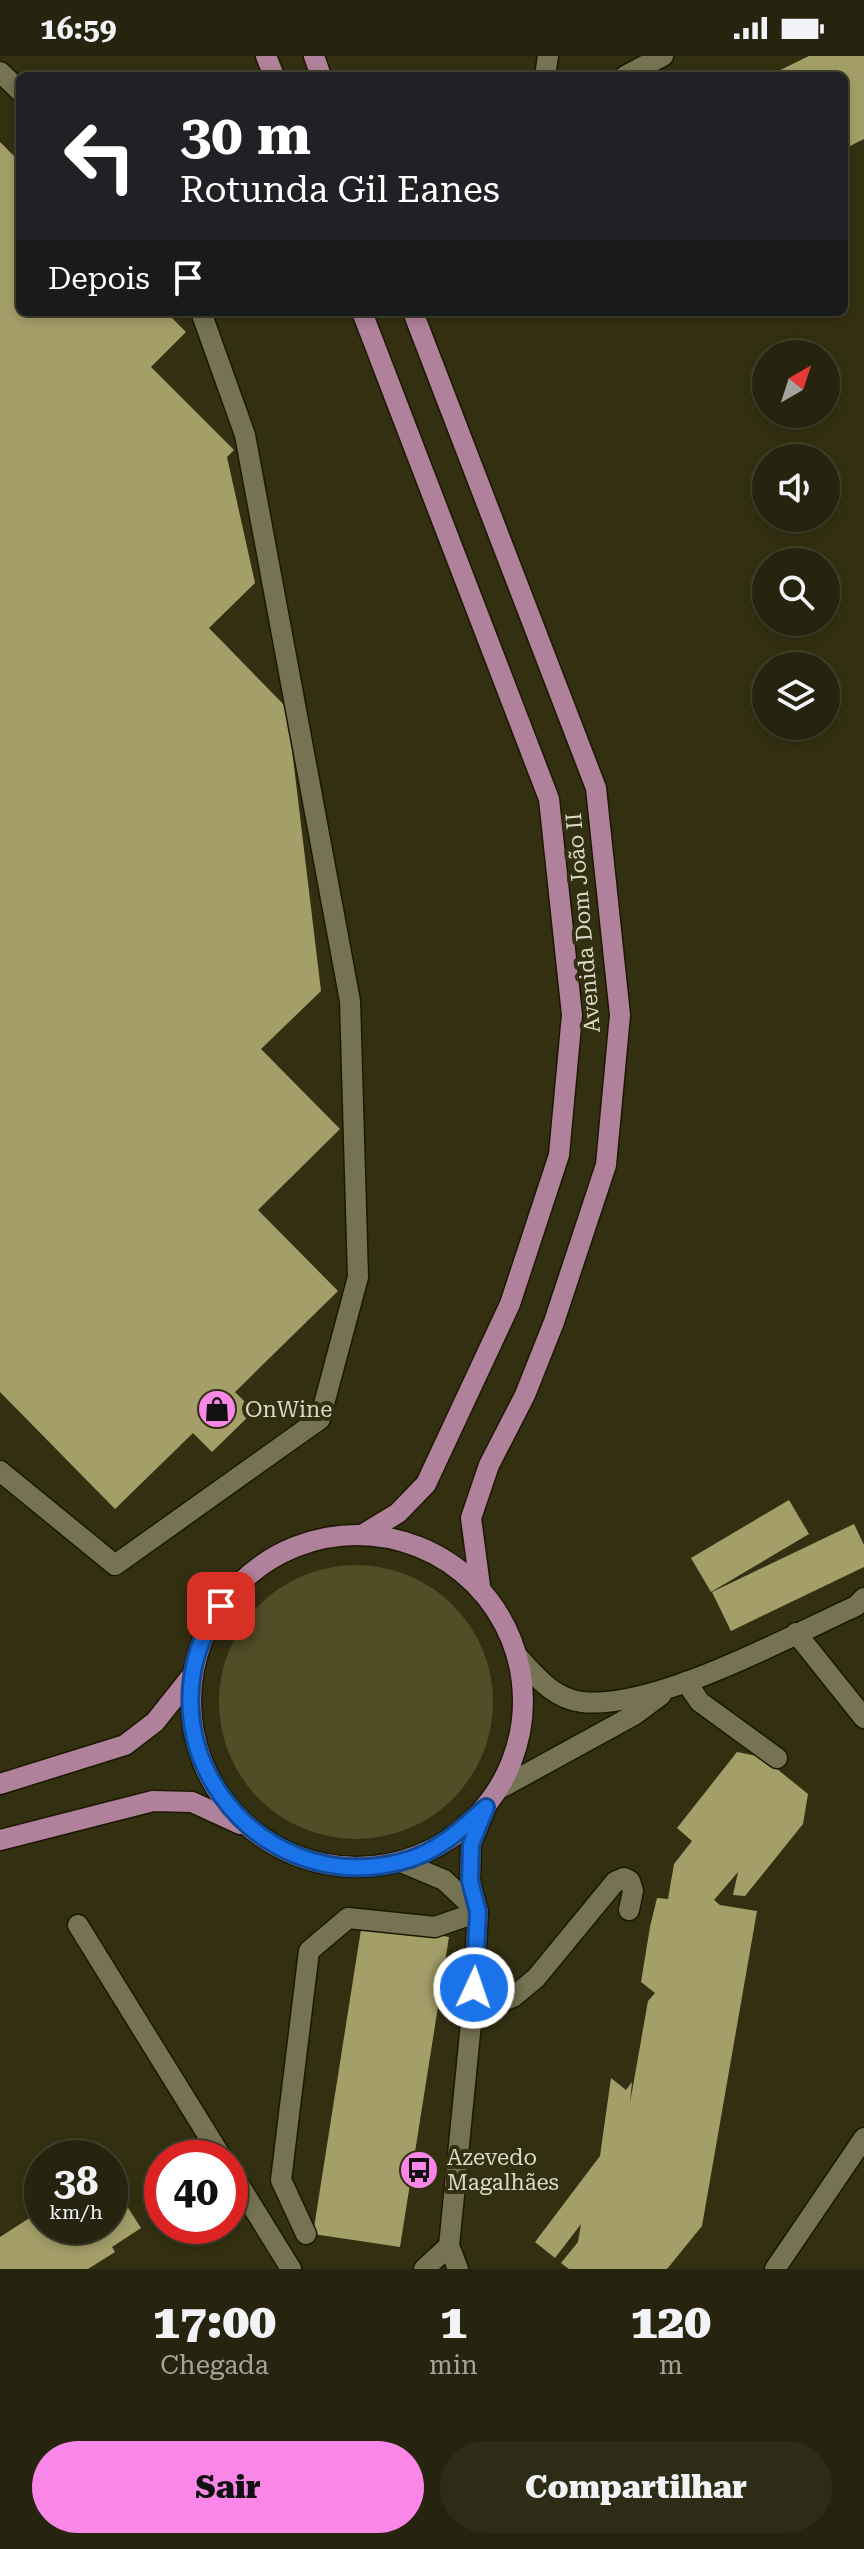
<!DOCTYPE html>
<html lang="pt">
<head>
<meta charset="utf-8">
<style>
	:root { --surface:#26240e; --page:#2e2c17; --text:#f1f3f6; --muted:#a4a49e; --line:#42412e; --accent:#fa87e7 }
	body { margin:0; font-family:"Roboto Serif",serif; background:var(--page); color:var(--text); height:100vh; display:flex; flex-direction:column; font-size:30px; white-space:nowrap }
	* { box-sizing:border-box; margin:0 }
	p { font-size:26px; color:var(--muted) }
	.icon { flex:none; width:44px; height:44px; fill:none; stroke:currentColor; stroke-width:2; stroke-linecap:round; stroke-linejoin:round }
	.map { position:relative; height:2213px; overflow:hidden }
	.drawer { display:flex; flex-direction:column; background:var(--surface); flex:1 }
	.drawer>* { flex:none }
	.top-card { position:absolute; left:16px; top:16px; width:832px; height:244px; border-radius:12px; box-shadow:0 4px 12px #0003,0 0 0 2px var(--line); background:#202124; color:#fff; overflow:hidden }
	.needle { width:52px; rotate:39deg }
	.buttons { position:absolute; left:752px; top:284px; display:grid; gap:16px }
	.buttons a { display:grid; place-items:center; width:88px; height:88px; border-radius:50%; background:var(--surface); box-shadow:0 4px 12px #0003,0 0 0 2px var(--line); font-size:40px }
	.speed { position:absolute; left:24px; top:2084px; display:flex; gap:16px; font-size:40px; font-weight:700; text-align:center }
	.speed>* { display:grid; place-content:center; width:104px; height:104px; border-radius:50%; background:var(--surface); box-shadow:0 4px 12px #0003,0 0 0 2px var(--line); line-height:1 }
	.speed small { font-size:20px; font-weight:400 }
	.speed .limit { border:12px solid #d22; background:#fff; color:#111 }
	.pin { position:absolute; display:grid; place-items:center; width:68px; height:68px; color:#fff; margin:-34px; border-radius:16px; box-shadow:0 4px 12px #0006 }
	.me { position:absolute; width:88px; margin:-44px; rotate:3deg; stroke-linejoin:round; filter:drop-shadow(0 0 6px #0008) }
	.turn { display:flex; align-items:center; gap:28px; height:168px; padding:0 32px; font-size:36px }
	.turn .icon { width:104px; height:104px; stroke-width:2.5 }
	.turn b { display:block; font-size:56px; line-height:68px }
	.then { display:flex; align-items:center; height:76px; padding:0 32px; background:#0003; gap:16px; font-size:30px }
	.eta { display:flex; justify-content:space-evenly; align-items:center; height:136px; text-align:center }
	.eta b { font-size:48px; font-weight:800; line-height:56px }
	.cta { display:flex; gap:16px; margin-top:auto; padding:16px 32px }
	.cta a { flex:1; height:92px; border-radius:48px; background:var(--accent); color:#111; font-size:32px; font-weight:800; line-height:92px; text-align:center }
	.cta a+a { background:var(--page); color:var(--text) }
	.status { display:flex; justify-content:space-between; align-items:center; height:56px; padding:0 40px; background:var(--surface); direction:ltr }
	.status svg { height:22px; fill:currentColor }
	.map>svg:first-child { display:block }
	.green { fill:#514d27 }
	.building { fill:#a49f69 }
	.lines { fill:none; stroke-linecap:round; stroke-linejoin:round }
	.minor-casing { stroke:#1b1800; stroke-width:23 }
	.major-casing { stroke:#1b1800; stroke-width:23 }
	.minor { stroke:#767353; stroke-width:20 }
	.major { stroke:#b0819a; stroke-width:20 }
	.route-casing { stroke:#114b97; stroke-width:20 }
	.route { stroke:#1a73e8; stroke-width:14 }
	.labels { text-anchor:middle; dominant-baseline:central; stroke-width:8; stroke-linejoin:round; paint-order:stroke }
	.street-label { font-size:22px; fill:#dcdbc9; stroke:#333012 }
	.poi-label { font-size:22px; fill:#dcdbc9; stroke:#333012; text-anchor:start }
</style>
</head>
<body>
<div class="status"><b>16:59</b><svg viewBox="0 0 49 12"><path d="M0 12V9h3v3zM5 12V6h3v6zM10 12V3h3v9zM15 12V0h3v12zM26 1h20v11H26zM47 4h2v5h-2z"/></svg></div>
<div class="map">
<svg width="864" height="2213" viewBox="0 0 864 2213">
	<rect width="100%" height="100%" fill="#333012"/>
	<!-- green -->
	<circle class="green" cx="356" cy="1646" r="137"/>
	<!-- building -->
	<g class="building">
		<polygon points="809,0 864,0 864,83 844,93 844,20 768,20"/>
		<polygon points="0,86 20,106 20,256 166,256 186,276 151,311 234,394 227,401 255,527 209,572 287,652 321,935 261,993 340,1073 258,1154 338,1235 235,1336 254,1355 212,1396 193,1377 115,1453 0,1336"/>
		<polygon points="789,1444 809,1478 711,1536 691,1502"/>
		<polygon points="854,1468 864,1489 864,1511 731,1575 712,1536"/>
		<polygon points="737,1696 762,1701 808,1738 803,1768 745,1840 733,1839 738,1816 714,1844 720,1849 757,1855 702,2170 667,2213 569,2213 561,2207 578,2186 581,2168 555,2202 535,2186 600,2100 611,2022 626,2034 632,2026 630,2047 648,1945 655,1937 641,1926 650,1871 657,1842 668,1843 674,1808 692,1785 677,1772"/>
		<polygon points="362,1867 449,1881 400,2191 313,2178"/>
		<polygon points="114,2130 141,2172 112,2191 115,2196 88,2213 0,2213 0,2181 42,2154 42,2170 110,2170 110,2133"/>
	</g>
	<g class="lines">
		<!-- minor casing -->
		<g class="minor-casing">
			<g id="minor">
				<polyline points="0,16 20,35"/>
				<polyline points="545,20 548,0"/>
				<polyline points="625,20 663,0"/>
				<polyline points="0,1415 115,1509 320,1363 358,1221 350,945 245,379 201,256"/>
				<polyline points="796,1577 864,1662"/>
				<path d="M 519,1602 C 537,1621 554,1643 582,1646 C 655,1654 788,1581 856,1550 L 864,1542"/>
				<polyline points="686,1626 700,1646 777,1702"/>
				<polyline points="499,1733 634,1659 661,1639"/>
				<polyline points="401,1806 444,1824 478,1856"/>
				<polyline points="78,1869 222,2102"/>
				<polyline points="472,1957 513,1941 536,1922 615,1826 624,1822 630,1825 633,1835 629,1854"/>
				<polyline points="230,2114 291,2213"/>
				<polyline points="306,2178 281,2124 309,1895 348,1862 435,1871 478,1856"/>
				<polyline points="424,2213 449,2190"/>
				<polyline points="458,2213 449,2190 472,1957 478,1856 470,1825 471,1788 486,1751"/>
				<polyline points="775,2213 864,2082"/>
			</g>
		</g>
		<!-- major casing -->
		<g class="major-casing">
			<g id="major">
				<polyline points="266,0 274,20"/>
				<polyline points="314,0 321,20"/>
				<polyline points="413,256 596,732 620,959 606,1109 554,1266 525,1339 489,1409 471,1462 480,1530"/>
				<circle cx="357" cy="1645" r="166"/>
				<polyline points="362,1479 398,1457 426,1428 510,1248 559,1099 572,959 549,743 362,256"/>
				<polyline points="0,1728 125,1689 155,1666 190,1622"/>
				<polyline points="0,1784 153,1745 192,1746 240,1768"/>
			</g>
		</g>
		<!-- minor -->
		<use href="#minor" class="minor"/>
		<!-- major -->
		<use href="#major" class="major"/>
	</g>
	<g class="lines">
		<!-- route casing -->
		<g class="route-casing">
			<path id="route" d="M 221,1550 C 132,1677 251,1843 400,1806 C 435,1798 461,1774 486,1751 L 471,1788 L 470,1825 L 478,1856 L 474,1932"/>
		</g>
		<!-- route -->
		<use href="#route" class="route"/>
	</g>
	<!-- icons -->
	<defs>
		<g id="shop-disc" transform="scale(2)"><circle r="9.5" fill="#fa87e7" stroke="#333012"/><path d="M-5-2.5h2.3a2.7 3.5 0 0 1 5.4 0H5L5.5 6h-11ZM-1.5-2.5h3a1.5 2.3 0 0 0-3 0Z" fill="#111"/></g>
		<g id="bus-disc" transform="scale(2)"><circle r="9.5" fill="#fa87e7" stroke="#333012"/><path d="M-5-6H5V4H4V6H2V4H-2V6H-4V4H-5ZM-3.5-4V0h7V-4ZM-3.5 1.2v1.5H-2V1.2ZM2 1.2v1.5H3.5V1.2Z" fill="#111"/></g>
	</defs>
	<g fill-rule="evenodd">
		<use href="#shop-disc" x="217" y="1353"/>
		<use href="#bus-disc" x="419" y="2114"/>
	</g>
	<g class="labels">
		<!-- street labels -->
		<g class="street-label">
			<text transform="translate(583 867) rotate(-95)">Avenida Dom João II</text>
		</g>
		<!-- poi labels -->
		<g class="poi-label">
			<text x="245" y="1353">OnWine</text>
			<text x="447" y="2101">Azevedo<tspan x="447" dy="25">Magalhães</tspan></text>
		</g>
	</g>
</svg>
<div class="buttons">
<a><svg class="needle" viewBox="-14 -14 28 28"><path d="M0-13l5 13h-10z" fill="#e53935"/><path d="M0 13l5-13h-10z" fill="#a4a49e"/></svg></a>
<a><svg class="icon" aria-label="sound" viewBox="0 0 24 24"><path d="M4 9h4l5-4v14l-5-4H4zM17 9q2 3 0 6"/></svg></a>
<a><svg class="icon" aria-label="search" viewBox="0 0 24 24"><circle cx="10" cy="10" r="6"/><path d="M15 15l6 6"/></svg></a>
<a><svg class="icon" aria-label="layers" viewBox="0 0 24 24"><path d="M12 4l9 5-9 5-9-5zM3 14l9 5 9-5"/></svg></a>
</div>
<div class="speed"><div>38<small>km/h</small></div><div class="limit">40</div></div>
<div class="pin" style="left:221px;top:1550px;background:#d93025"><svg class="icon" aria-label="arrive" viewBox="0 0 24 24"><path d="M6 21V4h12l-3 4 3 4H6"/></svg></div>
<svg class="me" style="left:474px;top:1932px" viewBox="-20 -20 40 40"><circle r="17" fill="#1a73e8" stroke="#fff" stroke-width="3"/><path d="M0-11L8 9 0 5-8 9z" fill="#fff"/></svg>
<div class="top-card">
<div class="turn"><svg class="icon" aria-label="left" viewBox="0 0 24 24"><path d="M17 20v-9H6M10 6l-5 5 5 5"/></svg><div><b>30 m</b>Rotunda Gil Eanes</div></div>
<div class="then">Depois<svg class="icon" aria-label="arrive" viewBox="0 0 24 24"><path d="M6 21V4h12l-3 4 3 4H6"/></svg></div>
</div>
</div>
<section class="drawer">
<div class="eta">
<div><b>17:00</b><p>Chegada</p></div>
<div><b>1</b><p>min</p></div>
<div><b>120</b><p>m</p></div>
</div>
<div class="cta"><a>Sair</a><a>Compartilhar</a></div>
</section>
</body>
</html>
